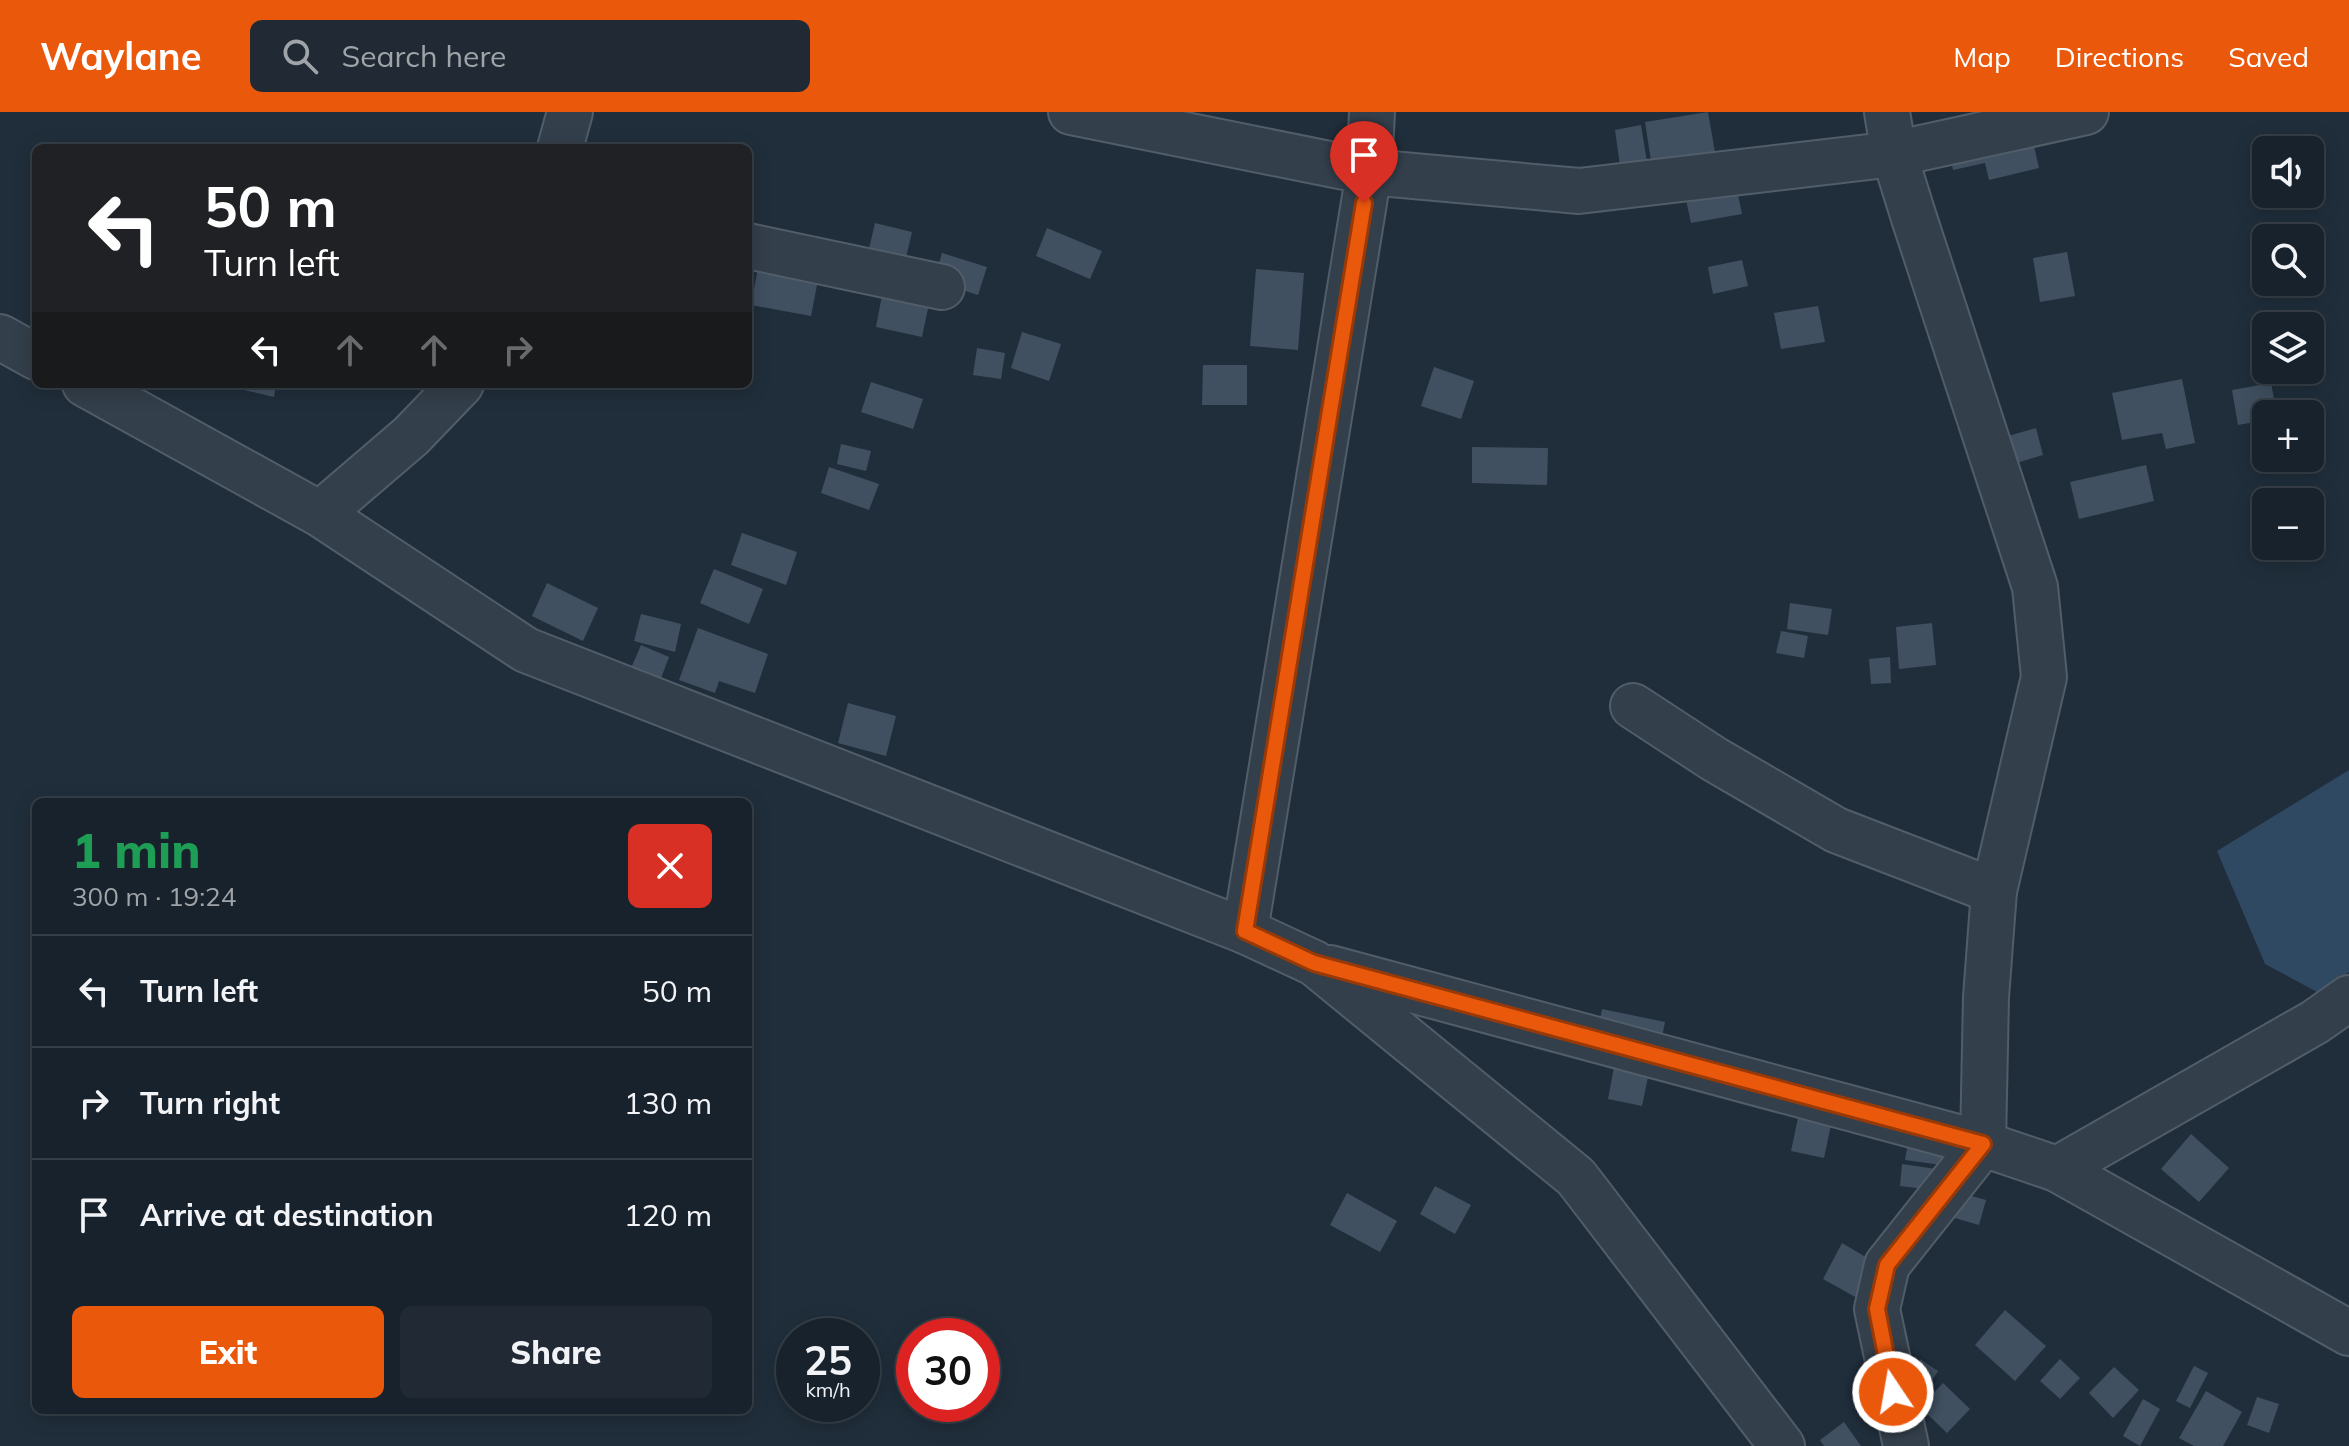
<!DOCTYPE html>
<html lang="en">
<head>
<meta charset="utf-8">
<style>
	:root { --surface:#18222c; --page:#212a34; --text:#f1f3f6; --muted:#9fa4a9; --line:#363f48; --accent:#ea580c }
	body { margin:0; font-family:Mulish,sans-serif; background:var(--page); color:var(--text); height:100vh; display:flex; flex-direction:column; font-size:30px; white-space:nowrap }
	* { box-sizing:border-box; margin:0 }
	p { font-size:26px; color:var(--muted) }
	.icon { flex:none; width:44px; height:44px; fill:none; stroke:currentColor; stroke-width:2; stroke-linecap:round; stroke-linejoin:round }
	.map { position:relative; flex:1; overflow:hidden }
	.sheet { position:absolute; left:32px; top:686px; width:720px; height:616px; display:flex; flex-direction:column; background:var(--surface); border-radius:12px; box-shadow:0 4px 20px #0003,0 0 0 2px var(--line) }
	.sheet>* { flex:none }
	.banner { position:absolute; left:32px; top:32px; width:720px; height:244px; border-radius:12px; box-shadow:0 4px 20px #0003,0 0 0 2px var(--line); background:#202124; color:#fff; overflow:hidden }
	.controls { position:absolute; left:2252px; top:24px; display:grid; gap:16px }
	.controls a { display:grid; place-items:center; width:72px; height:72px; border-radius:12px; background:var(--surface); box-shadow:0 4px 20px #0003,0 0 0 2px var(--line); font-size:40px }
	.speed { position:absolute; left:776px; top:1206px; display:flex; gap:16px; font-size:40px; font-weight:700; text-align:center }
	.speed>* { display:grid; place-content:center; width:104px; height:104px; border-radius:50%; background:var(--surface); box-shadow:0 4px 20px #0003,0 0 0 2px var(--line); line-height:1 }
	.speed small { font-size:20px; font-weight:400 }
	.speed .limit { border:12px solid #d22; background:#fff; color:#111 }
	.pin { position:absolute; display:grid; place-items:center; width:68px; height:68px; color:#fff; margin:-82px -34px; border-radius:50% 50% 50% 0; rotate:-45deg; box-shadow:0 0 8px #0007 }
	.pin .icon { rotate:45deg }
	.me { position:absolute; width:88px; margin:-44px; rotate:348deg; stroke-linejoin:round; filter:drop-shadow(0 0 6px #0008) }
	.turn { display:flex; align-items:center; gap:28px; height:168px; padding:0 40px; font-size:36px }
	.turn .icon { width:104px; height:104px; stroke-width:2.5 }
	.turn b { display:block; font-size:56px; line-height:68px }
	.lanes { display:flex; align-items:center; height:76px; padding:0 40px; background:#0003; justify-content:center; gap:40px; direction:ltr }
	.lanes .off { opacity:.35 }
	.round { display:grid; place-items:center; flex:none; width:84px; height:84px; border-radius:12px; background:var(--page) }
	.overview { display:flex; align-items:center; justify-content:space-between; height:136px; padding:0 40px }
	h1 { font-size:48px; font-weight:800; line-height:60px; color:#1e9e55 }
	.primary-button { display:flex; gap:16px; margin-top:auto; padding:16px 40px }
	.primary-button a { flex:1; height:92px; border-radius:12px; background:var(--accent); color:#fff; font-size:32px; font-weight:800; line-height:92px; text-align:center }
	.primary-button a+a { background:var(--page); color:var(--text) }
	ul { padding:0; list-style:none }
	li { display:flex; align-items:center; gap:24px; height:112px; padding:0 40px; border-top:2px solid var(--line) }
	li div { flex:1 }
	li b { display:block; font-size:30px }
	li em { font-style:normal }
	header { display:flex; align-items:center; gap:48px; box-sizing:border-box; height:112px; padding:0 40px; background:var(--accent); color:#fff }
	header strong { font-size:38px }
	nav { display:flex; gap:44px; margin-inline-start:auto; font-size:28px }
	.search { width:560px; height:72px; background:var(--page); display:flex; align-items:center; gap:20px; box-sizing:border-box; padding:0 28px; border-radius:12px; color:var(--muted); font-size:30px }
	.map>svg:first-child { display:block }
	.water { fill:#304962 }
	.building { fill:#405060 }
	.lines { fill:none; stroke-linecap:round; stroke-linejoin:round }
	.minor-casing { stroke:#515d69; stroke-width:48 }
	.minor { stroke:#333f4b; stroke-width:44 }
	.route-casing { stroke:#983908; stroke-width:20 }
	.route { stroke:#ea580c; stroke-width:14 }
</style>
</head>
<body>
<header>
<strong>Waylane</strong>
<div class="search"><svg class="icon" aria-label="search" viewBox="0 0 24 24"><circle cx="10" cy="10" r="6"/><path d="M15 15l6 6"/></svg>Search here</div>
<nav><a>Map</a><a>Directions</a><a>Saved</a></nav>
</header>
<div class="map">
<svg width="2349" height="1334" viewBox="0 0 2349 1334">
	<rect width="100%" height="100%" fill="#202e3b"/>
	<!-- water -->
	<polygon class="water" points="2349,658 2349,860 2319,881 2265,852 2217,739"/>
	<!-- building -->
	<g class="building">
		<polygon points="1708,0 1717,52 1653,62 1645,10"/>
		<polygon points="1641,13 1647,50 1620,54 1615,18"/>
		<polygon points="1980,28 1983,46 2034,34 2039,56 1989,68 1985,51 1953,58 1948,34"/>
		<polygon points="1736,73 1742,102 1691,111 1685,83"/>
		<polygon points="875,111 912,120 904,154 867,145"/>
		<polygon points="1047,116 1102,139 1090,167 1036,144"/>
		<polygon points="2067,140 2075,184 2040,190 2033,146"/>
		<polygon points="942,141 987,155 978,183 934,169"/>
		<polygon points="1742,148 1748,174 1713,182 1708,155"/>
		<polygon points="758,156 818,168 811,204 751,193"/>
		<polygon points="1256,157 1304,161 1298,238 1250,234"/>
		<polygon points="883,178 930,187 922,225 876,215"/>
		<polygon points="1818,194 1825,230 1781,237 1774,201"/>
		<polygon points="1022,220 1061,232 1049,269 1011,256"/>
		<polygon points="977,236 1005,241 1001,267 973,263"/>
		<polygon points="1203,253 1247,253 1247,293 1202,293"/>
		<polygon points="1434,255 1474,269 1461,307 1421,294"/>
		<polygon points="2182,267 2195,331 2166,337 2162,321 2122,328 2112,281"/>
		<polygon points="871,270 923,287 913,317 861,300"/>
		<polygon points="2271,271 2277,302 2266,302 2266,308 2238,313 2232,278"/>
		<polygon points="218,272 276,272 274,285"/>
		<polygon points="2036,316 2043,343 2006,354 1998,327"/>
		<polygon points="841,332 871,339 866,359 837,352"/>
		<polygon points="1472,335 1548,336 1547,373 1472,371"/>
		<polygon points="2146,353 2154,389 2079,407 2070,370"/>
		<polygon points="829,355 879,372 869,398 821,381"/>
		<polygon points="742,421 797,440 786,473 731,453"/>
		<polygon points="714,457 763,477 749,512 700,491"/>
		<polygon points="547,471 598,496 583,529 532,504"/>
		<polygon points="1790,491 1832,497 1828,523 1787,517"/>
		<polygon points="641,502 681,512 675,540 634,529"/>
		<polygon points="1932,511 1936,553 1899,557 1896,515"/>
		<polygon points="698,516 768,542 755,581 719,569 715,581 679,568"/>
		<polygon points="1781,519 1808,524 1804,546 1776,541"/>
		<polygon points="641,533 669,545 661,566 632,554"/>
		<polygon points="1890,545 1891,571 1871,572 1869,547"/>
		<polygon points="848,591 896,604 886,644 838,631"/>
		<polygon points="1602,897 1665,910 1659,940 1596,927"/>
		<polygon points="1617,939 1652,946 1642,994 1608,987"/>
		<polygon points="1798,1006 1831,1013 1824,1046 1791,1039"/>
		<polygon points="2191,1022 2229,1056 2199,1090 2161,1057"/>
		<polygon points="1909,1025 1944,1030 1941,1053 1905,1048"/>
		<polygon points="1902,1052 1936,1057 1933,1078 1900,1074"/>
		<polygon points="1435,1074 1471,1093 1455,1122 1420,1102"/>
		<polygon points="1957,1080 1986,1088 1979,1113 1951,1105"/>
		<polygon points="1347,1081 1397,1109 1380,1140 1330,1113"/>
		<polygon points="1842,1131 1876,1151 1857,1186 1823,1167"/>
		<polygon points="2005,1198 2046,1234 2015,1269 1975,1233"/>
		<polygon points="1920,1247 1938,1259 1925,1279 1906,1267"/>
		<polygon points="2060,1247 2080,1266 2060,1287 2040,1269"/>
		<polygon points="2194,1254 2208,1261 2190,1296 2176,1289"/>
		<polygon points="2114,1255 2139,1278 2113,1306 2089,1281"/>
		<polygon points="1943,1271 1970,1297 1947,1321 1920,1295"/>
		<polygon points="2206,1279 2242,1300 2223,1334 2194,1334 2179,1326"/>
		<polygon points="2257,1285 2279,1292 2269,1321 2247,1313"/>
		<polygon points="2143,1287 2160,1297 2140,1334 2123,1324"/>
		<polygon points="1844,1310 1861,1334 1824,1334 1820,1328"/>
	</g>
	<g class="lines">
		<!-- minor casing -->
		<g class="minor-casing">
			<g id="minor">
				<polyline points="1071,0 1369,60 1579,79 1894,42 2086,0"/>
				<polyline points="1887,0 1894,42 1914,106 2035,475 2044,565 1994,779 1986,885 1983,1032 1887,1153 1877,1197 1906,1334"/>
				<polyline points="560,36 570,0"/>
				<polyline points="748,134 942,175"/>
				<polyline points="0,225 36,245"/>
				<polyline points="85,272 320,402 526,538 1245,819 1314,851 1576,1065 1782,1334"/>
				<polyline points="320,402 411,324 461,272"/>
				<polyline points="1633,594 1714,647 1836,718 1994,779"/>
				<polyline points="1245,819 1369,60 1372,0"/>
				<polyline points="1330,856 1983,1032 2057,1057 2349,1221"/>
				<polyline points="2057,1057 2315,910 2349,886"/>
			</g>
		</g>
		<!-- minor -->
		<use href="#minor" class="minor"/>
	</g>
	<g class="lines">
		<!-- route casing -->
		<g class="route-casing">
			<polyline id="route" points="1364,91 1245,819 1314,851 1983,1032 1887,1153 1877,1197 1893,1280"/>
		</g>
		<!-- route -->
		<use href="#route" class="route"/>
	</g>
</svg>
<div class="controls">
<a><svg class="icon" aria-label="sound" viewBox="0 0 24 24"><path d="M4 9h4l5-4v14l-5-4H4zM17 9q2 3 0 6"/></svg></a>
<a><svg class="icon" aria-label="search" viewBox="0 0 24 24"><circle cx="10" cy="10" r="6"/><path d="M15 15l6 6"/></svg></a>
<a><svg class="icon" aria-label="layers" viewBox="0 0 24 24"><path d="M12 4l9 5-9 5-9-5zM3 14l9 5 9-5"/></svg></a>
<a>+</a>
<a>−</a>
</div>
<div class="speed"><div>25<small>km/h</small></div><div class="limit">30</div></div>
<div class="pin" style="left:1364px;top:91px;background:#d93025"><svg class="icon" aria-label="arrive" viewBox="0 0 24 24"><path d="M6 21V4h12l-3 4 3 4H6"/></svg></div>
<svg class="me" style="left:1893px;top:1280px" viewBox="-20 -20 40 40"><circle r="17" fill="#ea580c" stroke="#fff" stroke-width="3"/><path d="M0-11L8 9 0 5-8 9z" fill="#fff"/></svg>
<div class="banner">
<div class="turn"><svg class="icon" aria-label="left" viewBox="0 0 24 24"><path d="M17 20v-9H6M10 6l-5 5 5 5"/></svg><div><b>50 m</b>Turn left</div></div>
<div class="lanes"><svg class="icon" aria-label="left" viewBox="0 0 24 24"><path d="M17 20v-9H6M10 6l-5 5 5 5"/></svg><svg class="icon off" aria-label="ahead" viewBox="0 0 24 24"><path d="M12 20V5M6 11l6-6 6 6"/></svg><svg class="icon off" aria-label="ahead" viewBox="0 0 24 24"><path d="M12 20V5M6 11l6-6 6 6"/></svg><svg class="icon off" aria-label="right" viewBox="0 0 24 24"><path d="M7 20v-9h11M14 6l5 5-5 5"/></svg></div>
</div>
<section class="sheet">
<div class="overview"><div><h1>1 min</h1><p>300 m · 19:24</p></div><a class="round" style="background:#d93025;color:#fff"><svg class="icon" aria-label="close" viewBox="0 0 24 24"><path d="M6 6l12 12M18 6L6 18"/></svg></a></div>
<ul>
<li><svg class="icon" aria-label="left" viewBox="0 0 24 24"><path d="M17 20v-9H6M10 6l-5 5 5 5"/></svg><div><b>Turn left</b></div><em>50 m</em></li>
<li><svg class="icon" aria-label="right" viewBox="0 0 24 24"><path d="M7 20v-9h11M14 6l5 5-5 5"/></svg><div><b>Turn right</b></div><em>130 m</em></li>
<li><svg class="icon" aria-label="arrive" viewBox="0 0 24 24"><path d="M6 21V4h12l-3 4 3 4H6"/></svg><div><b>Arrive at destination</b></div><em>120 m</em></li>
</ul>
<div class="primary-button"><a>Exit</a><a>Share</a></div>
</section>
</div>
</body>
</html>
